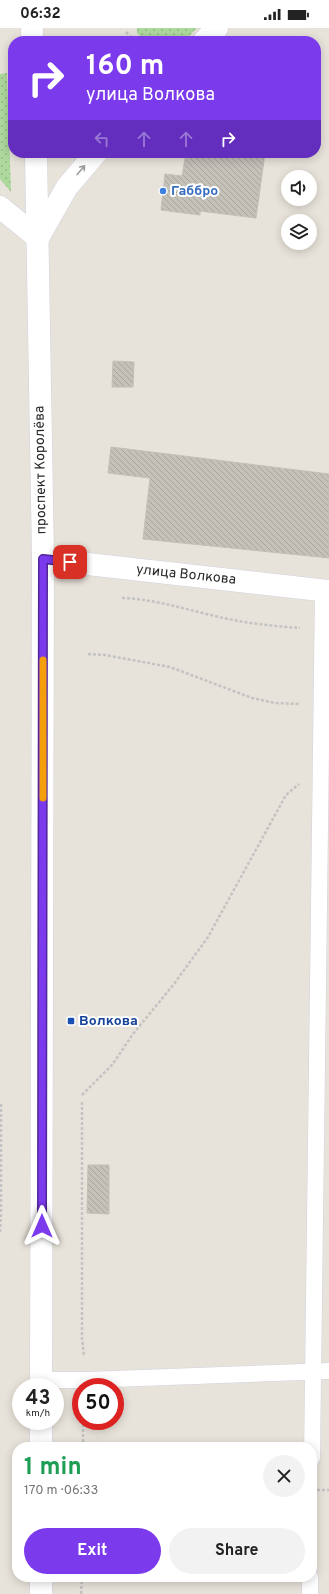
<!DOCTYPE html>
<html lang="en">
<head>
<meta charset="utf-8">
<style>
	:root { --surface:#fff; --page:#f2f2f2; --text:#222; --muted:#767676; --accent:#7c3aed }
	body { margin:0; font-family:Overpass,sans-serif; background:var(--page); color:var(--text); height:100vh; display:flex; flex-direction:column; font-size:15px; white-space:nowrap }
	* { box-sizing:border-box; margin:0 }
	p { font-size:13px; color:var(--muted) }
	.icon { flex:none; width:22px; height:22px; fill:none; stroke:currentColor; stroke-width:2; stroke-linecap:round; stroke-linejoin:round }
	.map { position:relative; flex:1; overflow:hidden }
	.drawer { position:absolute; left:12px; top:1414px; width:305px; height:140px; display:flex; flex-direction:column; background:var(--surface); border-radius:16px; box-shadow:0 2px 10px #0003 }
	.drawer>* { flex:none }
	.guide { position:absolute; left:8px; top:8px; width:313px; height:122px; border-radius:16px; box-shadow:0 2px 10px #0003; background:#7c3aed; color:#fff; overflow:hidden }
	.tools { position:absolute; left:281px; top:142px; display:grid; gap:8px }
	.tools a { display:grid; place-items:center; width:36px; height:36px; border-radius:50%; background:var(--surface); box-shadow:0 2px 10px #0003; font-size:20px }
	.speed { position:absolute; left:12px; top:1350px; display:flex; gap:8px; font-size:20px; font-weight:700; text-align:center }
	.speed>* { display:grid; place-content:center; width:52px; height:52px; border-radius:50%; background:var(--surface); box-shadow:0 2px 10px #0003; line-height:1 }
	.speed small { font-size:10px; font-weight:400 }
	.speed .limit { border:6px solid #d22; background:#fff; color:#111 }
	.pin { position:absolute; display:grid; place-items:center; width:34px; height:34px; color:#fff; margin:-17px; border-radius:8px; box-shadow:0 2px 6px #0006 }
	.me { position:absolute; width:44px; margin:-22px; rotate:0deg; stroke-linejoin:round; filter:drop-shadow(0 0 3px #0008) }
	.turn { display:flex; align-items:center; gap:14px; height:84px; padding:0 12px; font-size:18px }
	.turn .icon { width:52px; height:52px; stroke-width:2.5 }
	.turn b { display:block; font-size:28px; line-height:34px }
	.lanes { display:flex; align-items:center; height:38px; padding:0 12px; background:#0003; justify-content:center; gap:20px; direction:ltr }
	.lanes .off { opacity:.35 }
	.round { display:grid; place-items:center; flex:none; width:42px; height:42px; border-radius:21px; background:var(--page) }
	.headline { display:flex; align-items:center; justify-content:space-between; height:68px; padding:0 12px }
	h1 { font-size:24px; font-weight:700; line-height:30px; color:#1e9e55 }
	.action { display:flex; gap:8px; margin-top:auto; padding:8px 12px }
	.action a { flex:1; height:46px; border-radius:24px; background:var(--accent); color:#fff; font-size:16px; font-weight:700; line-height:46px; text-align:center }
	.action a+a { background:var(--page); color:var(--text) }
	.status { display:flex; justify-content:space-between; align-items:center; height:28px; padding:0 20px; background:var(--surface); direction:ltr }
	.status svg { height:11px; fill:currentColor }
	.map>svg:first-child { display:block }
	.grass { fill:url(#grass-dots) }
	.building { fill:url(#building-back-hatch); stroke:#c3bfb5 }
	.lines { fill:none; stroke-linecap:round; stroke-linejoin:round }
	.service-casing { stroke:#d0d2df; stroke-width:17 }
	.tertiary-casing { stroke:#d0d2df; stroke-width:23 }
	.secondary-casing { stroke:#d0d2df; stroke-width:23 }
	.path { stroke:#c3c3c3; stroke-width:2.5; stroke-dasharray:3 2; stroke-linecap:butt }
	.service { stroke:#fff; stroke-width:16 }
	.tertiary { stroke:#fff; stroke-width:22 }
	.secondary { stroke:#fff; stroke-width:22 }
	.oneway { stroke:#9e9e9e }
	.route-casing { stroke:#51269a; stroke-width:10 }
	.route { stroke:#7c3aed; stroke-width:7 }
	.slow { stroke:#f59e0b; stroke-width:7 }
	.shop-dot { fill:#3f7fe0; stroke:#fff; stroke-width:1.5 }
	.transit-dot { fill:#1a4fb4; stroke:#fff; stroke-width:1.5 }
	.labels { text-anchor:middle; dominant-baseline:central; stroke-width:4; stroke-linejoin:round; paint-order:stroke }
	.shop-label { font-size:14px; font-weight:bold; fill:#366cbe; stroke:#fff; text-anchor:start }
	.street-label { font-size:14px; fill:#272727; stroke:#fff }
	.transit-label { font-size:14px; font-weight:bold; fill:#164399; stroke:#fff; text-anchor:start }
</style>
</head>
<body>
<div class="status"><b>06:32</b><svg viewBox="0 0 49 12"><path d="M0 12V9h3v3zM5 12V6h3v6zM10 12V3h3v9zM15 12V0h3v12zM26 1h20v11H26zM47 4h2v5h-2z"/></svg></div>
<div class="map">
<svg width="329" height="1566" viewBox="0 0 329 1566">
	<defs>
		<pattern id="grass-dots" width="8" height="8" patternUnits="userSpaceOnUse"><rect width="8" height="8" fill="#aed99d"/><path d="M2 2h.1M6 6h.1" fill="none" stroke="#96ba87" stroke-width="1.8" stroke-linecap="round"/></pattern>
		<pattern id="building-back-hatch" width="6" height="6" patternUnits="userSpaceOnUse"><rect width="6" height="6" fill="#c4c1b9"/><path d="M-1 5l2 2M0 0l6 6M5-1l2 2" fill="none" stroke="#a8a69f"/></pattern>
	</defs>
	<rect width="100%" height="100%" fill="#e8e3da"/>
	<!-- grass -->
	<g class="grass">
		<polygon points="137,0 197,0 184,13 145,13 137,5"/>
		<polygon points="7,45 11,164 0,151 0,46"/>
	</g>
	<!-- building -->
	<g class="building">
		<polygon points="186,125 265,125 256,190 200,183 200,187 161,182 165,146 182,148"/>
		<polygon points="113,333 134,334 133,359 112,359"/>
		<polygon points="111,419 329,446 329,530 143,511 150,450 108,445"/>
		<polygon points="88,1137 109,1137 109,1186 87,1185"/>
	</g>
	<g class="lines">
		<!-- service casing -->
		<g class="service-casing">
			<g id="service">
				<polyline points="41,1352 87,1352 329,1343"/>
				<polyline points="312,1430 323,562"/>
				<polyline points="310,1566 310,1549"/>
			</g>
		</g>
		<!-- tertiary casing -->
		<g class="tertiary-casing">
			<polyline id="tertiary" points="43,531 329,563"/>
		</g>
		<!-- secondary casing -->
		<g class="secondary-casing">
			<g id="secondary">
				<polyline points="32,0 32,13"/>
				<polyline points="204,13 217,0"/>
				<polyline points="36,125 43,531 41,1359"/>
				<polyline points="0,179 38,210"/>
				<polyline points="38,210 67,159 96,125"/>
				<polyline points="41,1419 41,1393"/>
				<polyline points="41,1566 41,1549"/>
			</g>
		</g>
		<!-- path -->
		<g class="path">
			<polyline points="126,4 135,13"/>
			<path d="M 122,570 C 154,571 184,581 215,588 C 243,595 272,598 300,600"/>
			<polyline points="88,626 105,627 170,639 252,670 275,675 299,676"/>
			<polyline points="82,1067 112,1037 133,1006 174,956 208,909 286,767 299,756"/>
			<polyline points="82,1074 82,1310 84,1329"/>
			<polyline points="0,1204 1,1186 1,1075"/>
			<polyline points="83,1419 83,1393"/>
			<polyline points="312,1462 329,1462"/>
			<polyline points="81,1566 82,1549"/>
		</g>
		<!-- service -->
		<use href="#service" class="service"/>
		<!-- tertiary -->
		<use href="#tertiary" class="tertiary"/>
		<!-- secondary -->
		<use href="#secondary" class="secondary"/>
	</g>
	<!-- one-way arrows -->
	<defs><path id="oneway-shaft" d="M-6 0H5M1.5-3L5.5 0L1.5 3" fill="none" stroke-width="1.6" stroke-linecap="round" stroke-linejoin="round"/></defs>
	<use class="oneway" href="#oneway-shaft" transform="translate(81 142) rotate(-50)"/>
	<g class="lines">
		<!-- route casing -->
		<g class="route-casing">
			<polyline id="route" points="42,1198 43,531 70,534"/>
		</g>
		<!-- route -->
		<use href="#route" class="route"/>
		<!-- slow -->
		<polyline class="slow" points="43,770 43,632"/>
	</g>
	<!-- markers -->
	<circle class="shop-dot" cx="163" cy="163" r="4"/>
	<rect class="transit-dot" x="67" y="989" width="8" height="8" rx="2"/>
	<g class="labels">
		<!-- shop labels -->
		<g class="shop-label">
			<text x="171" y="163">Габбро</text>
		</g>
		<!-- street labels -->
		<g class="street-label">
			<text transform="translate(41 442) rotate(-91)">проспект Королёва</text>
			<text transform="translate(186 547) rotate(6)">улица Волкова</text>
		</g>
		<!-- transit labels -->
		<g class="transit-label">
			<text x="79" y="993">Волкова</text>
		</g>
	</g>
</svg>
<div class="tools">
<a><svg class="icon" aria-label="sound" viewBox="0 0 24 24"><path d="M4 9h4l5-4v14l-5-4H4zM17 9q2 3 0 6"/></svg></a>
<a><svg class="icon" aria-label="layers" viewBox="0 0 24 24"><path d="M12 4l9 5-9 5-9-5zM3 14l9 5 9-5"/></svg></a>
</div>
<div class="speed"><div>43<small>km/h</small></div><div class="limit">50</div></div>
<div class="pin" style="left:70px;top:534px;background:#d93025"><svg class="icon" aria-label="arrive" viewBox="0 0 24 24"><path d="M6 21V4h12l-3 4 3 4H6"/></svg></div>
<svg class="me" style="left:42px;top:1198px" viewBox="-20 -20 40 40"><path d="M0-17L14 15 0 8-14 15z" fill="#7c3aed" stroke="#fff" stroke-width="4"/></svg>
<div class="guide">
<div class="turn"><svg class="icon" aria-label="right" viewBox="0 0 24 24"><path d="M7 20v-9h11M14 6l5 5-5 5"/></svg><div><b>160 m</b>улица Волкова</div></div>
<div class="lanes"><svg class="icon off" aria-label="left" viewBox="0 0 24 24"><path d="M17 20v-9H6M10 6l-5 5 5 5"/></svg><svg class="icon off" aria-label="ahead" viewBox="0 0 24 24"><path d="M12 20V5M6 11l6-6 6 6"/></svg><svg class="icon off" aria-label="ahead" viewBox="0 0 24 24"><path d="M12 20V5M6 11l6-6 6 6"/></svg><svg class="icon" aria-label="right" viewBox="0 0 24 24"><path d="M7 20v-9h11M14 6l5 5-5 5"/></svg></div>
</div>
<section class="drawer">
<div class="headline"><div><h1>1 min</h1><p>170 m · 06:33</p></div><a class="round"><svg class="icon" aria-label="close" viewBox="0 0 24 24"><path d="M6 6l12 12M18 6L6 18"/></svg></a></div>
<div class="action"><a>Exit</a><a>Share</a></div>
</section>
</div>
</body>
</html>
